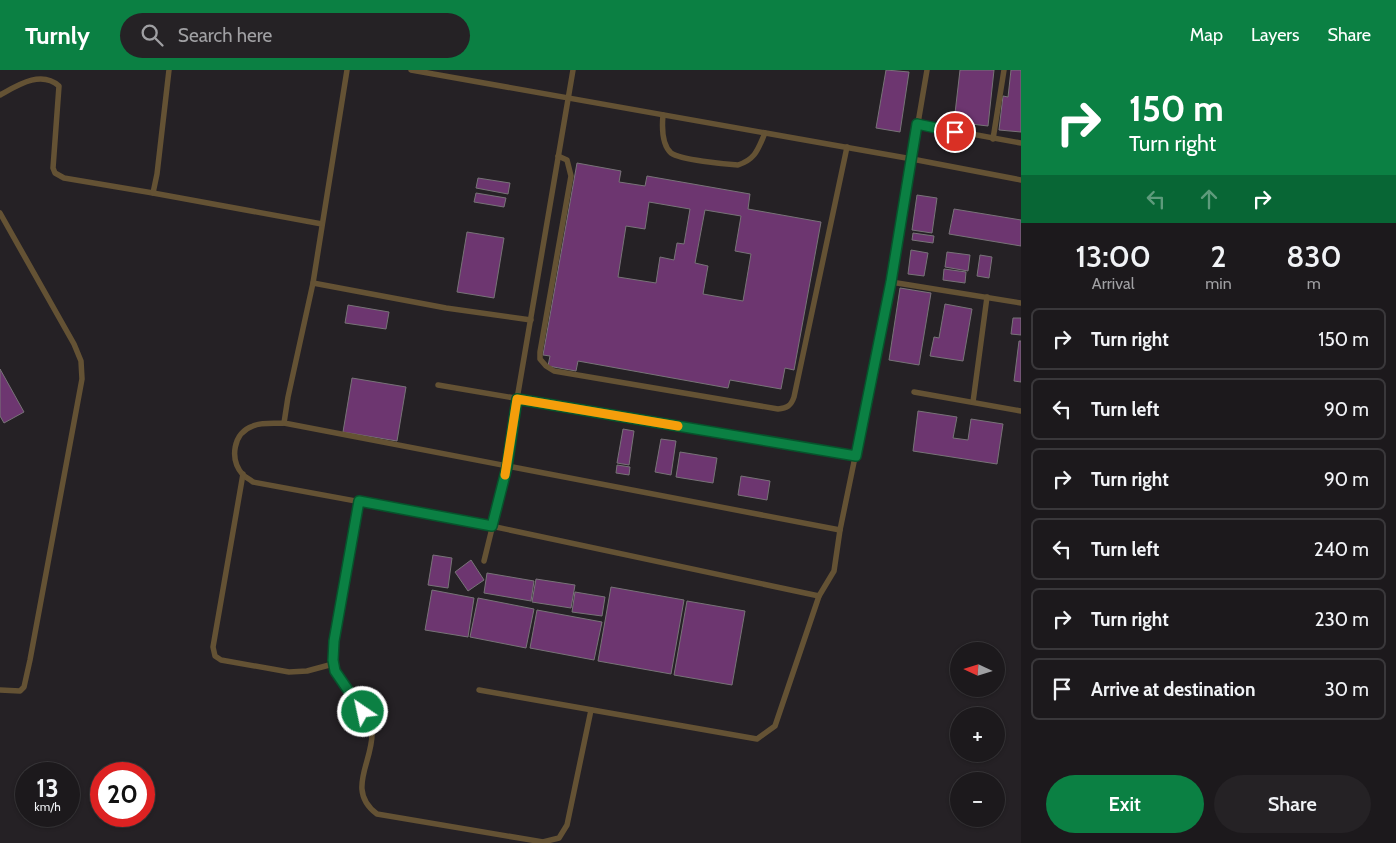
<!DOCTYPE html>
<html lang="en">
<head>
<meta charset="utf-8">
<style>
	:root { --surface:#1c191c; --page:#252225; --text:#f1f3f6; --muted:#a0a0a3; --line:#3a383b; --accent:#0b8043 }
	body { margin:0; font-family:Cabin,sans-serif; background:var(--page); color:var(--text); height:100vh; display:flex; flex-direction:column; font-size:19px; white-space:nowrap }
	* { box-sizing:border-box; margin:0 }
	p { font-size:16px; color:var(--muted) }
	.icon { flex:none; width:28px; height:28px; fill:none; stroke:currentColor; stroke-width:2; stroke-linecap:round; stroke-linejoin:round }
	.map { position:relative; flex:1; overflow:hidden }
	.panel { display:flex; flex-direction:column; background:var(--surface); width:375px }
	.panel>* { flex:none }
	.banner { background:#0b8043; color:#fff; overflow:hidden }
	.needle { width:32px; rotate:274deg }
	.tools { position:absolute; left:950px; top:572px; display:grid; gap:10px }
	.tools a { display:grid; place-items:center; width:55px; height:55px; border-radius:50%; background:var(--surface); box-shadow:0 1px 4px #0004,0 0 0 1px var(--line); font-size:25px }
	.speed { position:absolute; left:15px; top:692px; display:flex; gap:10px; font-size:25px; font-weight:700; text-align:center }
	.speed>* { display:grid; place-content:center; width:65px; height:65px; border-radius:50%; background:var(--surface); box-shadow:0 1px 4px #0004,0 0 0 1px var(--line); line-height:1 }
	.speed small { font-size:12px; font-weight:400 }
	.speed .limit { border:8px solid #d22; background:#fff; color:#111 }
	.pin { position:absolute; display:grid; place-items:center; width:42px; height:42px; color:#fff; margin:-21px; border:2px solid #fff; border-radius:50%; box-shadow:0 1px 5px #0007 }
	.me { position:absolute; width:55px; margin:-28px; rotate:326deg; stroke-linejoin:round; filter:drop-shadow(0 0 4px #0008) }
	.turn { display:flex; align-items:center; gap:18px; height:105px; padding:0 25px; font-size:22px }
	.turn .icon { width:65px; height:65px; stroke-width:2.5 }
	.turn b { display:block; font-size:35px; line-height:42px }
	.lanes { display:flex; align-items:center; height:48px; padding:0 25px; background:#0003; justify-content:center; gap:25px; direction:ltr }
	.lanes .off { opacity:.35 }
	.eta { display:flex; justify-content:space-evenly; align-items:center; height:85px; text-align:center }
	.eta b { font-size:30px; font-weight:600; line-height:35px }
	.button { display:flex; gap:10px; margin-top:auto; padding:10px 25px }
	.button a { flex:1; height:58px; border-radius:30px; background:var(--accent); color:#fff; font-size:20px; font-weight:600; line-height:58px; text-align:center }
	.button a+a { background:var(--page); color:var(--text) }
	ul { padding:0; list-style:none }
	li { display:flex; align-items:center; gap:15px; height:62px; margin:0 10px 8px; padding:0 15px; border:2px solid var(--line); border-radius:8px }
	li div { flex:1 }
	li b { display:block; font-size:19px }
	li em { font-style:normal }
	header { display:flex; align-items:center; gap:30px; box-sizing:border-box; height:70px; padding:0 25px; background:var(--accent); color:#fff }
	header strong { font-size:24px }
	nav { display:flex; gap:28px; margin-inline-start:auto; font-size:18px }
	.search { width:350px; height:45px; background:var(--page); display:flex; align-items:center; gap:12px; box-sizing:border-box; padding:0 18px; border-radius:28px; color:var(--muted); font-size:19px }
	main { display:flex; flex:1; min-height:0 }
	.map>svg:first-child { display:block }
	.building { fill:#6d3670; stroke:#787378; fill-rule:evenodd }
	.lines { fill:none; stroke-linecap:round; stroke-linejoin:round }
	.service { stroke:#645234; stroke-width:5.5 }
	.route-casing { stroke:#07532c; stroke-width:12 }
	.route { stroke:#0b8043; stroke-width:9 }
	.slow { stroke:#f59e0b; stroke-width:9 }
</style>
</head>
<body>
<header>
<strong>Turnly</strong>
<div class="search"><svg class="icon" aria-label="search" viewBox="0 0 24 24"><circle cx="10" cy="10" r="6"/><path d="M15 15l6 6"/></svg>Search here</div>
<nav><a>Map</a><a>Layers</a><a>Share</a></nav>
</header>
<main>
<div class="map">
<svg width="1021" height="773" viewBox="0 0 1021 773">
	<rect width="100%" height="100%" fill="#252125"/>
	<!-- building -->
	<g class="building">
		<polygon points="886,0 909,2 900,62 876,58"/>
		<polygon points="960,0 994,0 988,56 954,52"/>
		<polygon points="1011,0 1021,0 1021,62 999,60 1003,26 1008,27"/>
		<path d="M 577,93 L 621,101 L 619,112 L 645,116 L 647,106 L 750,124 L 748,139 L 821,152 L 794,300 L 785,298 L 781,319 L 730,310 L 728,318 L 578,291 L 576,301 L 548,296 L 550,286 L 543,285 ZM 649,132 L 690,139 L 684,174 L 677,173 L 674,190 L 660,187 L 656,213 L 618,207 L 626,156 L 645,159 ZM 705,140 L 741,146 L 735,181 L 751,184 L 743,231 L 703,224 L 708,196 L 695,193 Z"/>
		<polygon points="478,108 510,113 508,124 476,118"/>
		<polygon points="476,123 506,128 504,137 474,132"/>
		<polygon points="917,125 937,128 932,163 912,160"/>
		<polygon points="954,139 1021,150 1021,176 949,164"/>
		<polygon points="467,162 504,168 494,228 457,222"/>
		<polygon points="913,163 934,166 933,173 912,170"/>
		<polygon points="911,180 928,183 924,206 908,204"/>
		<polygon points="947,182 970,185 968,201 945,197"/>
		<polygon points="980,185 992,187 989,208 977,206"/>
		<polygon points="944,199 966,202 965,213 943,210"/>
		<polygon points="900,218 931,223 919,295 889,290"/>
		<polygon points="945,234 972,239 963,291 930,286 934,267 939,268"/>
		<polygon points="348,235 389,242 386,259 345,253"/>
		<polygon points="1013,248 1021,248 1021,265 1011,264"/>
		<polygon points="1019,271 1021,271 1021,312 1014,311"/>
		<polygon points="0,299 24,342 4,353 0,346"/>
		<polygon points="352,308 406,317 397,371 343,362"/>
		<polygon points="918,341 957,347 953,368 968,370 971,349 1003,354 997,394 913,381"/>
		<polygon points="623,359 634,361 629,395 617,393"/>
		<polygon points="661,369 676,371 671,405 655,402"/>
		<polygon points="680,382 717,388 713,413 676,407"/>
		<polygon points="617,395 630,397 629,405 616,403"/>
		<polygon points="741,406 770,411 767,430 738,425"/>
		<polygon points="433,485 452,488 448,518 428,515"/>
		<polygon points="471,490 484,510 468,521 455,502"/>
		<polygon points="487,503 534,511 531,531 484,523"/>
		<polygon points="536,509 575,515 571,538 532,532"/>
		<polygon points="611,517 684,530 671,604 598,591"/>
		<polygon points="432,520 474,528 468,567 425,560"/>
		<polygon points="575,522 605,527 602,546 572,542"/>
		<polygon points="478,528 534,539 526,578 470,567"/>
		<polygon points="687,531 745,541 732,615 674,605"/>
		<polygon points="537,540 602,552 594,590 530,578"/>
	</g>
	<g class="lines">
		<!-- service -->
		<g class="service">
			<polyline points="347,0 313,213 288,327 284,353 840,460"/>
			<polyline points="411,0 912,89 1021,110"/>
			<path d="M 0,25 C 18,15 41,0 59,16 L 53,98 L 55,103 L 64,108 L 153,123 L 157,104 L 169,0"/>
			<path d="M 663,45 C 662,56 661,74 671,83 C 681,90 724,94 738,95 C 756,89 758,79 765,63"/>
			<polyline points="917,54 1021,73"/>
			<polyline points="993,69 1004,0"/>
			<path d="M 558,86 L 567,90 L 571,106 L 540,282 L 540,289 L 546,296 L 554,301 L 778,339 C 787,338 791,336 794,327 L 847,77"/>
			<polyline points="153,123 322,154"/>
			<polyline points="0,143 74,274 81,291 82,309 30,590 24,617 20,621 0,620"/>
			<polyline points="891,212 1021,233"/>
			<polyline points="313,213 446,238 531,250"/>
			<polyline points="438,315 856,386"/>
			<polyline points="914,322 1021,341"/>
			<polyline points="973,332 987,227"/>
			<path d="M 284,353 C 275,354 262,352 253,356 C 233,363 229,389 243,405 C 245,407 250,409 253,412 L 491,456 L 819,526 L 834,501 L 840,460 L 891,212 L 927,0"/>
			<polyline points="243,404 213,577 215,586 221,590 289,602 307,601 333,594"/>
			<path d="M 359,431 L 334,571 C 333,581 331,592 336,601 C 344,619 370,643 372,661 C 374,691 345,720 377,744 L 543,772 L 559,768 L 567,755 L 591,640"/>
			<polyline points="484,491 507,397 517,329 573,0"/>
			<polyline points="479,620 757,669 775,656 819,526"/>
		</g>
	</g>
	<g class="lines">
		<!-- route casing -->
		<g class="route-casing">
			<polyline id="route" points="363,642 335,601 333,590 334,571 359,431 492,456 507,397 517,329 856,386 891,212 917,54 955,62"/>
		</g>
		<!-- route -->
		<use href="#route" class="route"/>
		<!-- slow -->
		<polyline class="slow" points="505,405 517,329 678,356"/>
	</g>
</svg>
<div class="tools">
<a><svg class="needle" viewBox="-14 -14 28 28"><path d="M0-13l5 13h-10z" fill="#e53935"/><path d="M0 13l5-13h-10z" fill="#a0a0a3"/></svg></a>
<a>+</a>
<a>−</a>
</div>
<div class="speed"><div>13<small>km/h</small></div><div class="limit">20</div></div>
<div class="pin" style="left:955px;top:62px;background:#d93025"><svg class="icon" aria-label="arrive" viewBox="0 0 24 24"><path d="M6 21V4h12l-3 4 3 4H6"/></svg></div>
<svg class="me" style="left:363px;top:642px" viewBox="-20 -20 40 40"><circle r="17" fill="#0b8043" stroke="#fff" stroke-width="3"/><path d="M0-11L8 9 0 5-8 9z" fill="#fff"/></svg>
</div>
<section class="panel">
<div class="banner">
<div class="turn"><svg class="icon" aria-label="right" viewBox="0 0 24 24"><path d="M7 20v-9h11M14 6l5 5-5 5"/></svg><div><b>150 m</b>Turn right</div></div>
<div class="lanes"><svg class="icon off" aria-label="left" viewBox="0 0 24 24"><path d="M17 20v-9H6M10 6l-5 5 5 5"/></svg><svg class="icon off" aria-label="ahead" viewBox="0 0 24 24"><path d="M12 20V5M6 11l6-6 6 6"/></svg><svg class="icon" aria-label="right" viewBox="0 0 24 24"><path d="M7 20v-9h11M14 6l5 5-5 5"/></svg></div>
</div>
<div class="eta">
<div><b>13:00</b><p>Arrival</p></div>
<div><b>2</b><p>min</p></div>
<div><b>830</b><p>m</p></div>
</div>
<ul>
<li><svg class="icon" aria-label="right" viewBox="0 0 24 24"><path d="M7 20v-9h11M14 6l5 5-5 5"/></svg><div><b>Turn right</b></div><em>150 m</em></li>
<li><svg class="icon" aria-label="left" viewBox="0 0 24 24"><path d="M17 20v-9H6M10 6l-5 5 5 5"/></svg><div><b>Turn left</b></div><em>90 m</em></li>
<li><svg class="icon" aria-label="right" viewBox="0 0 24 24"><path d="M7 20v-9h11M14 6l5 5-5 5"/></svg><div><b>Turn right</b></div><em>90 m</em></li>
<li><svg class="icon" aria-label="left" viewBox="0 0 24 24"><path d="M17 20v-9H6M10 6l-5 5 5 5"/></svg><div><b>Turn left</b></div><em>240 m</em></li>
<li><svg class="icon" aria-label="right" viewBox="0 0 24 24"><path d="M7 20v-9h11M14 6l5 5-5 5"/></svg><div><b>Turn right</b></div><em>230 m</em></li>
<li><svg class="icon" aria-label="arrive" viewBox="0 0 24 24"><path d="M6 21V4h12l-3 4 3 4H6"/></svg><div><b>Arrive at destination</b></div><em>30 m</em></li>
</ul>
<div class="button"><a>Exit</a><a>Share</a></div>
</section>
</main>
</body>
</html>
